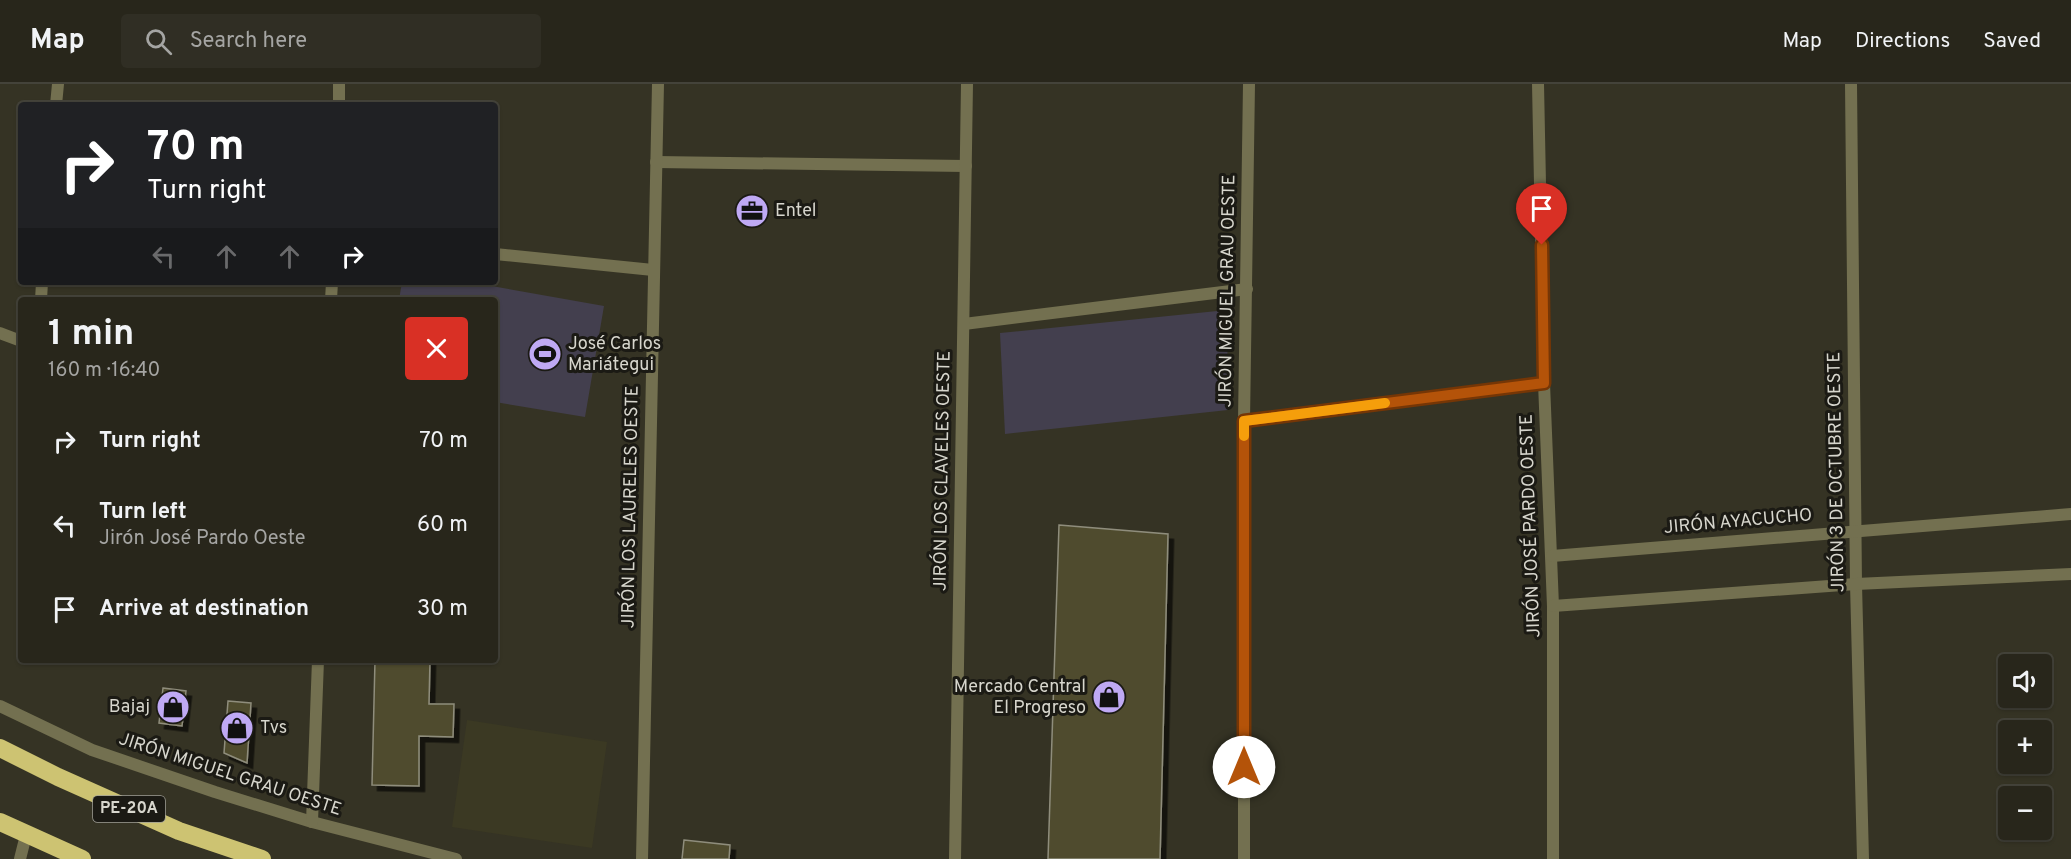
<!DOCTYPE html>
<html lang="en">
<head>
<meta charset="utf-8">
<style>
	:root { --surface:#28261b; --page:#302e24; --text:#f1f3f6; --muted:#a5a5a3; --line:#44433a }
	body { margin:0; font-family:Overpass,sans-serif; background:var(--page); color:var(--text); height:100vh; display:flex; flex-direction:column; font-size:22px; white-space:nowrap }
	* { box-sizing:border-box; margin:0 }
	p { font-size:20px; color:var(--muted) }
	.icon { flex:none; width:33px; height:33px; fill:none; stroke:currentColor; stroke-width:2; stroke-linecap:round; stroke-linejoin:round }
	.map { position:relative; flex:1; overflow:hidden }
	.sheet { position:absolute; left:18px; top:213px; width:480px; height:366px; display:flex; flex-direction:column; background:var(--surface); border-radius:6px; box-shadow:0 2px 4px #0004,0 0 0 2px var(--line) }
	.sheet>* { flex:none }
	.hud { position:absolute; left:18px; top:18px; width:480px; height:183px; border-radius:6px; box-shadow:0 2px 4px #0004,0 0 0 2px var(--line); background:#202124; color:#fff; overflow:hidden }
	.tools { position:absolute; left:1998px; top:570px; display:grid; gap:12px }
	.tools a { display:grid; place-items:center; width:54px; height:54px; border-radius:6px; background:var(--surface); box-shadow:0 2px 4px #0004,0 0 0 2px var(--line); font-size:30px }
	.pin { position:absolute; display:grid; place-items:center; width:51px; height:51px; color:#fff; margin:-62px -26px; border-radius:50% 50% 50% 0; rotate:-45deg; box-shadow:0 0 6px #0007 }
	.pin .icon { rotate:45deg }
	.me { position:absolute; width:66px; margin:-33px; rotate:0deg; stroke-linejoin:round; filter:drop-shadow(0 0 4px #0008) }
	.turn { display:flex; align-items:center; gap:21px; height:126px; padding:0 30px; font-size:27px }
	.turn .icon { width:78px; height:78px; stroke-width:2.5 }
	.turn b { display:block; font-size:42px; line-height:51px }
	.lanes { display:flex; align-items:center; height:57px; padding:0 30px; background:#0003; justify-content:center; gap:30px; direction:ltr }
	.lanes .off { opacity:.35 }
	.round { display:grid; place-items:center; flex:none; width:63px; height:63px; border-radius:6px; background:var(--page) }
	.summary { display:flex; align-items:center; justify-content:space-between; height:102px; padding:0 30px }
	h1 { font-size:36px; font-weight:700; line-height:45px }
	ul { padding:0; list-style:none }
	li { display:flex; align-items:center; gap:18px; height:84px; padding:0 30px }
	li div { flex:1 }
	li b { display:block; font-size:22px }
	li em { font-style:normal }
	header { display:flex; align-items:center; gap:36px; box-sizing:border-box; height:84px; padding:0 30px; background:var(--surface); border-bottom:2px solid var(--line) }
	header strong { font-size:28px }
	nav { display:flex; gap:33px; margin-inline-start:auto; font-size:21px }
	.search { width:420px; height:54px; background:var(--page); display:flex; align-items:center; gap:15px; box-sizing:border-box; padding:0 21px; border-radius:6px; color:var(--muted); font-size:22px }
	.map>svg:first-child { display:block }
	.built { fill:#3b3923 }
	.green { fill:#433f4e }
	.building { fill:#4f4c2f; stroke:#8f8d7c; stroke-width:1.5; filter:url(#shadow) }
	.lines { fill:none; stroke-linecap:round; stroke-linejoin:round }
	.street { stroke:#737050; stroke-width:12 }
	.highway { stroke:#cdc372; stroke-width:18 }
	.route-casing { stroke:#753606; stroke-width:15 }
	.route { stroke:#b45309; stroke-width:10 }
	.slow { stroke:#f59e0b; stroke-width:10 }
	.labels { text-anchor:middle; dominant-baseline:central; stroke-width:6; stroke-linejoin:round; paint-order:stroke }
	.shield { fill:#1b1a14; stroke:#9f9e96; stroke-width:1.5 }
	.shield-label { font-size:16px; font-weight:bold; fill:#d7d6cd }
	.poi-label { font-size:18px; fill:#d7d6cd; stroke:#1b1a14; text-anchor:start }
	.street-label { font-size:18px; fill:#d7d6cd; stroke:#1b1a14 }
</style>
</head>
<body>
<header>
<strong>Map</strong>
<div class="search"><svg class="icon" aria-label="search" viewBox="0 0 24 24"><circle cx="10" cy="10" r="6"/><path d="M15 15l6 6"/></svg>Search here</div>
<nav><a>Map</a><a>Directions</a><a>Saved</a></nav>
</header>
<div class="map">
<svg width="2071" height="775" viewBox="0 0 2071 775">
	<defs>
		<filter id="shadow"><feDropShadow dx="5.5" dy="5.5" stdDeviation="0" flood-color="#0009"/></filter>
	</defs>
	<rect width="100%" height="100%" fill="#353324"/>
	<!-- built -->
	<polygon class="built" points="467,636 607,658 592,764 452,743"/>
	<!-- green -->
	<g class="green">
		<polygon points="402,198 469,198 604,222 585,333 495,318 495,216 399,216"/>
		<polygon points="1227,226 1228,326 1005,350 1000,249"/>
	</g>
	<!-- building -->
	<g class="building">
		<polygon points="1059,441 1168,450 1160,775 1048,775"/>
		<polygon points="375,576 430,576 429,620 454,620 453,653 419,652 419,702 372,701"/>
		<polygon points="163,604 186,607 182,642 159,639"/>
		<polygon points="228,617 251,619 247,679 224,669"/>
		<polygon points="684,756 730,761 729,775 682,775"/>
	</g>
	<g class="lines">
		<!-- street -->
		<g class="street">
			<polyline points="1538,0 1544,299 1553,522 1553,775"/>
			<polyline points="1851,0 1856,500 1863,775"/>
			<polyline points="56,21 58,0"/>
			<polyline points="339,21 339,0"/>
			<polyline points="656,78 966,82"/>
			<polyline points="495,170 653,186"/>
			<polyline points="41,216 42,198"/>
			<polyline points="331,216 332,198"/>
			<polyline points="964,240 1247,205"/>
			<polyline points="0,249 21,257"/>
			<polyline points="1244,337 1544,299"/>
			<polyline points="1552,472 2071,430"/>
			<polyline points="1553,522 1856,500 2071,490"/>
			<polyline points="0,622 92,666 215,708 312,738 456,775"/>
			<polyline points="312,738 318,576"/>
			<polyline points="20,775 26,751"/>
			<polyline points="642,775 658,0"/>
			<polyline points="955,775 967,0"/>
			<polyline points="1244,775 1244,337 1249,0"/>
		</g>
		<!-- highway -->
		<g class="highway">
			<polyline points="0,664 58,693 179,747 262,775"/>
			<polyline points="0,738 82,775"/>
		</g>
	</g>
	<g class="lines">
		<!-- route casing -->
		<g class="route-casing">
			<polyline id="route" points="1244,683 1244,337 1544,299 1542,161"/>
		</g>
		<!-- route -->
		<use href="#route" class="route"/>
		<!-- slow -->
		<polyline class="slow" points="1244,352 1244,337 1385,319"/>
	</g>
	<!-- icons -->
	<defs>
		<g id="office-disc" transform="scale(1.725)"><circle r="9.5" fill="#bfa9f4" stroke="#1b1a14"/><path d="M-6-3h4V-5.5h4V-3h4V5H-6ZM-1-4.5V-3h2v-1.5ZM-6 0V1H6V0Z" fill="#111"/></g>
		<g id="stadium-disc" transform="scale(1.725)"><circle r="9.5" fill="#bfa9f4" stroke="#1b1a14"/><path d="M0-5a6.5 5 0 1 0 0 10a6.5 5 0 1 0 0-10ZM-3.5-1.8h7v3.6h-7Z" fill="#111"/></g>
		<g id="shop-disc" transform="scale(1.725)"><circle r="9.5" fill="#bfa9f4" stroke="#1b1a14"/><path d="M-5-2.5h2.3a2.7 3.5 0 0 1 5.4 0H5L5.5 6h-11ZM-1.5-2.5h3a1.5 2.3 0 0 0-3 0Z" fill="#111"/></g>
	</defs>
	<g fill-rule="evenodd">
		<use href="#office-disc" x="752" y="127"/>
		<use href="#stadium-disc" x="545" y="270"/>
		<use href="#shop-disc" x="1109" y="613"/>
		<use href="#shop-disc" x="173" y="623"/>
		<use href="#shop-disc" x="237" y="644"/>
	</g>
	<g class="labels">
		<!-- shield labels -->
		<rect class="shield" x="93" y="712" width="72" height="26" rx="4.5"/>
		<g class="shield-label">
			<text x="129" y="725">PE-20A</text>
		</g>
		<!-- poi labels -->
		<g class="poi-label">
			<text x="775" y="127">Entel</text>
			<text x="568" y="260">José Carlos<tspan x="568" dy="21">Mariátegui</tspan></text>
			<text x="1086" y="603" text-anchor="end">Mercado Central<tspan x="1086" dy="21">El Progreso</tspan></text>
			<text x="150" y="623" text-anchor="end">Bajaj</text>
			<text x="260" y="644">Tvs</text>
		</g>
		<!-- street labels -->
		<g class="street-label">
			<text transform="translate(1228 207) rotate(-89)">JIRÓN MIGUEL GRAU OESTE</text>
			<text transform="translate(943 387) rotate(-89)">JIRÓN LOS CLAVELES OESTE</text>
			<text transform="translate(1837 388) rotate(-91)">JIRÓN 3 DE OCTUBRE OESTE</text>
			<text transform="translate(631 423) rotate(-89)">JIRÓN LOS LAURELES OESTE</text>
			<text transform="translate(1738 438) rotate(-5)">JIRÓN AYACUCHO</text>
			<text transform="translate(1531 442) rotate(-92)">JIRÓN JOSÉ PARDO OESTE</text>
			<text transform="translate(230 691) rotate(18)">JIRÓN MIGUEL GRAU OESTE</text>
		</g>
	</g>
</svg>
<div class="tools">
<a><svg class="icon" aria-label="sound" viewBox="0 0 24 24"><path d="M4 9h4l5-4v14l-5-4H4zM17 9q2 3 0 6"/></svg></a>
<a>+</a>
<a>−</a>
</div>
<div class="pin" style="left:1542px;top:161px;background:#d93025"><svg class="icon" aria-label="arrive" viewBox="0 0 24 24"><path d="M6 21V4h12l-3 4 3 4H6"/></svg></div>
<svg class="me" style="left:1244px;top:683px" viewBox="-20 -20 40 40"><circle r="19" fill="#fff"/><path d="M0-13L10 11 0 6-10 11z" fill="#b45309"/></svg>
<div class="hud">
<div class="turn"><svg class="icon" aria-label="right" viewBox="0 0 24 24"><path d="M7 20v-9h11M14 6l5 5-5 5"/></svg><div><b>70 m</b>Turn right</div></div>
<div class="lanes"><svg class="icon off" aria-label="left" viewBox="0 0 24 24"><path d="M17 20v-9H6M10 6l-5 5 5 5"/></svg><svg class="icon off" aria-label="ahead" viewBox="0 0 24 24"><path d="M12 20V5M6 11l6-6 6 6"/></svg><svg class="icon off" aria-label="ahead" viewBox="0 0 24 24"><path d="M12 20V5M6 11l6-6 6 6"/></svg><svg class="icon" aria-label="right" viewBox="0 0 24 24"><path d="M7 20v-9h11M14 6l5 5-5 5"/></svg></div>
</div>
<section class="sheet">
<div class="summary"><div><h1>1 min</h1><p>160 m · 16:40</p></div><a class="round" style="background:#d93025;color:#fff"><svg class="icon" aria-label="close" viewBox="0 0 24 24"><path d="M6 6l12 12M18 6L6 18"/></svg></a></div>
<ul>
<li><svg class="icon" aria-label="right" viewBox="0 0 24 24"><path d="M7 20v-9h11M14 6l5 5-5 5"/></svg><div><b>Turn right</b></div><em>70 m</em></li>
<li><svg class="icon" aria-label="left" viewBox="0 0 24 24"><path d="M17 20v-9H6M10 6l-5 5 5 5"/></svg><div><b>Turn left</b><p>Jirón José Pardo Oeste</p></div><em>60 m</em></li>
<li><svg class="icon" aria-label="arrive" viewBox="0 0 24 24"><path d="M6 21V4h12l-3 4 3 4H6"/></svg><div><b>Arrive at destination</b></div><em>30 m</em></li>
</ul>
</section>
</div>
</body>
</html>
